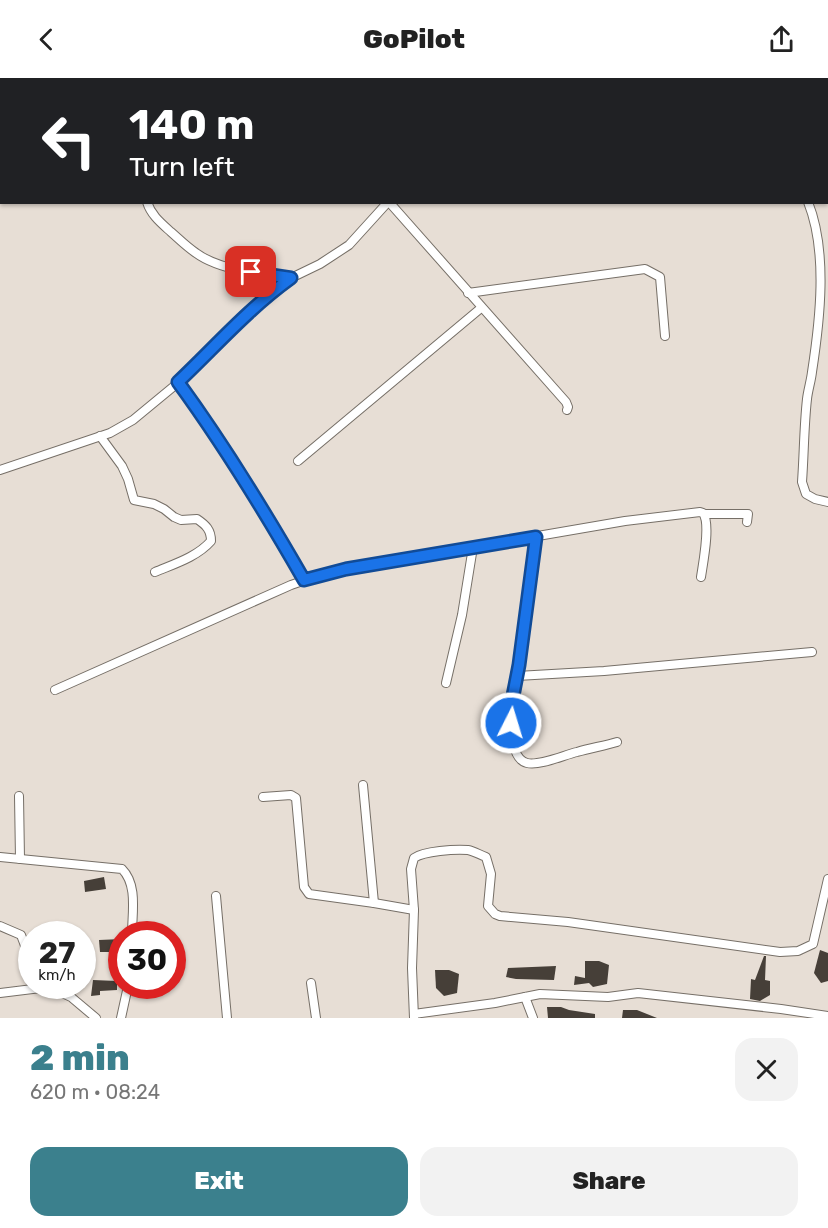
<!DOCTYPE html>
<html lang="en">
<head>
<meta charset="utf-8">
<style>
	:root { --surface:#fff; --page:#f2f2f2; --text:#222; --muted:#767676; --accent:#3b808d }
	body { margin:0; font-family:Rubik,sans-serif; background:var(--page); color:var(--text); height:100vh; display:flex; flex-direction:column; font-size:22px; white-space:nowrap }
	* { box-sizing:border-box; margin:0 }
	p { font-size:20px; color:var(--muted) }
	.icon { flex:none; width:33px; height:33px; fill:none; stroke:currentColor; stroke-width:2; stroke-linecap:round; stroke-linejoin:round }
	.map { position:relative; height:940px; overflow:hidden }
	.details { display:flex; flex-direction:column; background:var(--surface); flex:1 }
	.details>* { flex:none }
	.guide { position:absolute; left:0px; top:0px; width:828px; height:126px; box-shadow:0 2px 4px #0004; background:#202124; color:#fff; overflow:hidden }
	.speed { position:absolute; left:18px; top:843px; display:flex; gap:12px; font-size:30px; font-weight:700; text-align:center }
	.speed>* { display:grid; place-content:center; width:78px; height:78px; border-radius:50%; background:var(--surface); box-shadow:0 2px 4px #0004; line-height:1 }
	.speed small { font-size:15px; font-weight:400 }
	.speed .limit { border:9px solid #d22; background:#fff; color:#111 }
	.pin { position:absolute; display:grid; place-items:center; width:51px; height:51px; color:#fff; margin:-26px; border-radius:12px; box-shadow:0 3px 9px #0006 }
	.me { position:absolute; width:66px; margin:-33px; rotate:5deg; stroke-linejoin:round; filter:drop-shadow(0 0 4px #0008) }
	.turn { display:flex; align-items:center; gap:21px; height:126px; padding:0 30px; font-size:27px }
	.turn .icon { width:78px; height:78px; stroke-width:2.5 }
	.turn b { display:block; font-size:42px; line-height:51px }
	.round { display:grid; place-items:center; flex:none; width:63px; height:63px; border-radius:18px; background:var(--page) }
	.headline { display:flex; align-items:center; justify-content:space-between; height:102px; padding:0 30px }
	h1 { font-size:36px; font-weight:800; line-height:45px; color:var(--accent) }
	.button { display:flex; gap:12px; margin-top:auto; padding:12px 30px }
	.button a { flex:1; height:69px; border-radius:18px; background:var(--accent); color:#fff; font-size:24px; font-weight:800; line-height:69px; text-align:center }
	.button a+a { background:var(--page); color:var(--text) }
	header { display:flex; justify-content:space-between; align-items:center; height:78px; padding:0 30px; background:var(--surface); font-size:27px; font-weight:800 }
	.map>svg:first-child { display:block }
	.building { fill:#463f38 }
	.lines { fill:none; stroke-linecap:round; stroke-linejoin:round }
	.street-casing { stroke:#766f67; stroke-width:10 }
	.street { stroke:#fff; stroke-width:8 }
	.route-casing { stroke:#114b97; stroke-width:15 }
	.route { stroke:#1a73e8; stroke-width:10 }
</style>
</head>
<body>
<header><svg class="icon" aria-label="back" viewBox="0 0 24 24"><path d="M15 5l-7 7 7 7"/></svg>GoPilot<svg class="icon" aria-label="share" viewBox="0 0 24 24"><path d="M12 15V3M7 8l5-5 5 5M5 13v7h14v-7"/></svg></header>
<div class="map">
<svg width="828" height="940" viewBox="0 0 828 940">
	<rect width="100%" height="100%" fill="#e7ded5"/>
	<!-- building -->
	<g class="building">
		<polygon points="104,799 106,811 85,814 84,803"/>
		<polygon points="122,861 122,874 100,874 99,862"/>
		<polygon points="820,872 828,875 828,903 821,905 814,895"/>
		<polygon points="764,878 766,878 765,902 770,903 770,917 760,923 750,921 751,901 755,902"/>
		<polygon points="585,883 599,883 609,887 607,906 593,909 589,905 574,907 575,898 585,900"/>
		<polygon points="556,888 554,902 516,901 506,899 508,890"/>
		<polygon points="435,892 449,892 459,896 457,915 444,918 436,910"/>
		<polygon points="93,902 117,903 117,912 100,913 100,917 91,918"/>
		<polygon points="547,929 561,929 569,932 595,936 595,940 548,940"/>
		<polygon points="623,932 637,932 657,940 622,940"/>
	</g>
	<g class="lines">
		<!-- street casing -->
		<g class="street-casing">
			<g id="street">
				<polyline points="109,0 109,2"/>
				<polyline points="806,0 811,2"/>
				<polyline points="271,2 272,0"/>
				<polyline points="826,7 828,7"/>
				<path d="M 147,124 C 151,137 161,145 171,154 C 179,161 187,169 196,175 C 219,192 263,197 291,200"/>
				<polyline points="389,124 566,324 568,329 567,332"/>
				<path d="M 808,124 C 828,174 820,242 812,294 C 811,303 808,312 807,321 C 804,348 804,376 802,404 L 806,416 L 815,421 L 828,424"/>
				<polyline points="468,215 645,191 660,199 665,258"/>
				<path d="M 178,304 C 224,367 266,434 304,502"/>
				<path d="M 100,358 L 122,388 L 128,401 L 134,422 L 154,426 L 164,431 L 174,439 L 181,442 L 197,441 C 206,447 211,452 211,463 C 197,479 174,486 155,494"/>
				<polyline points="298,383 481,230"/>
				<polyline points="0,392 110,355 133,342 173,309 267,217 291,200 320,186 349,167 388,124"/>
				<polyline points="704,436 748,436 747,444"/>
				<polyline points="536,459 517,598 604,593 812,574"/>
				<path d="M 517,598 C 514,615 503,679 527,685 C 540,688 564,677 577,674 C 590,670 604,668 617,664"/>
				<polyline points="446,605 462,537 473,469"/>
				<path d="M 55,612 L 291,507 L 326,495 L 346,491 L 625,443 L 700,434 L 703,435 C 711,446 703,485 701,499"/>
				<polyline points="363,707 374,825"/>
				<polyline points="19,718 20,781"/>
				<polyline points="263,719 291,717 296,720 304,809 309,816 374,825 414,832"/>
				<path d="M 0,779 L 122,791 C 138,807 132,835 132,856"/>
				<polyline points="216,818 227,940"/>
				<polyline points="0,848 21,857 32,886"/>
				<polyline points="311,905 316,940"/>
				<polyline points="47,908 71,919 96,940"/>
				<polyline points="0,915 49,909"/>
				<polyline points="525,919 533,940"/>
				<polyline points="414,936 495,925 540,916 608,919 638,915 781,931 828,938"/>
				<polyline points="121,940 128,908"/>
				<path d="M 414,940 L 412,890 L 414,832 L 411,791 L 414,780 C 424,773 455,771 468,772 C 474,773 480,777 486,779 L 491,796 L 488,828 L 495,836 L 500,838 L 568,844 L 780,874 L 798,873 L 813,866 L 828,801"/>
			</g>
		</g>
		<!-- street -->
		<use href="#street" class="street"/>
	</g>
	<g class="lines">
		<!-- route casing -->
		<g class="route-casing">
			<path id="route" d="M 251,194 L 291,200 C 248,231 216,268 178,304 C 224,367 265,434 304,502 L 346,491 L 536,459 L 519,587 L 512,623 L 511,645"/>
		</g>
		<!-- route -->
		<use href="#route" class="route"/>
	</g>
</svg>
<div class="speed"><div>27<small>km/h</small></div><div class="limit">30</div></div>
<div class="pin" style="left:251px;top:194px;background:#d93025"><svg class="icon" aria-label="arrive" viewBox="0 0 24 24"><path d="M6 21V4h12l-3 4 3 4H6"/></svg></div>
<svg class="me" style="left:511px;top:645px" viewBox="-20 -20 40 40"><circle r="17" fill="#1a73e8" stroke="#fff" stroke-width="3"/><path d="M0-11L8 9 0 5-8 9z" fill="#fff"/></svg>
<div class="guide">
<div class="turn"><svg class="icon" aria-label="left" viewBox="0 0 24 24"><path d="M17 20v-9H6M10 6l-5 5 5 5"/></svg><div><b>140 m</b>Turn left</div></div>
</div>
</div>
<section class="details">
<div class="headline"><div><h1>2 min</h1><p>620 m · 08:24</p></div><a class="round"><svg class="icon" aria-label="close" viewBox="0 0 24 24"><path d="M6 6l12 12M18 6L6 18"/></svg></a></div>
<div class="button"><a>Exit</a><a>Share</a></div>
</section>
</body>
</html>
